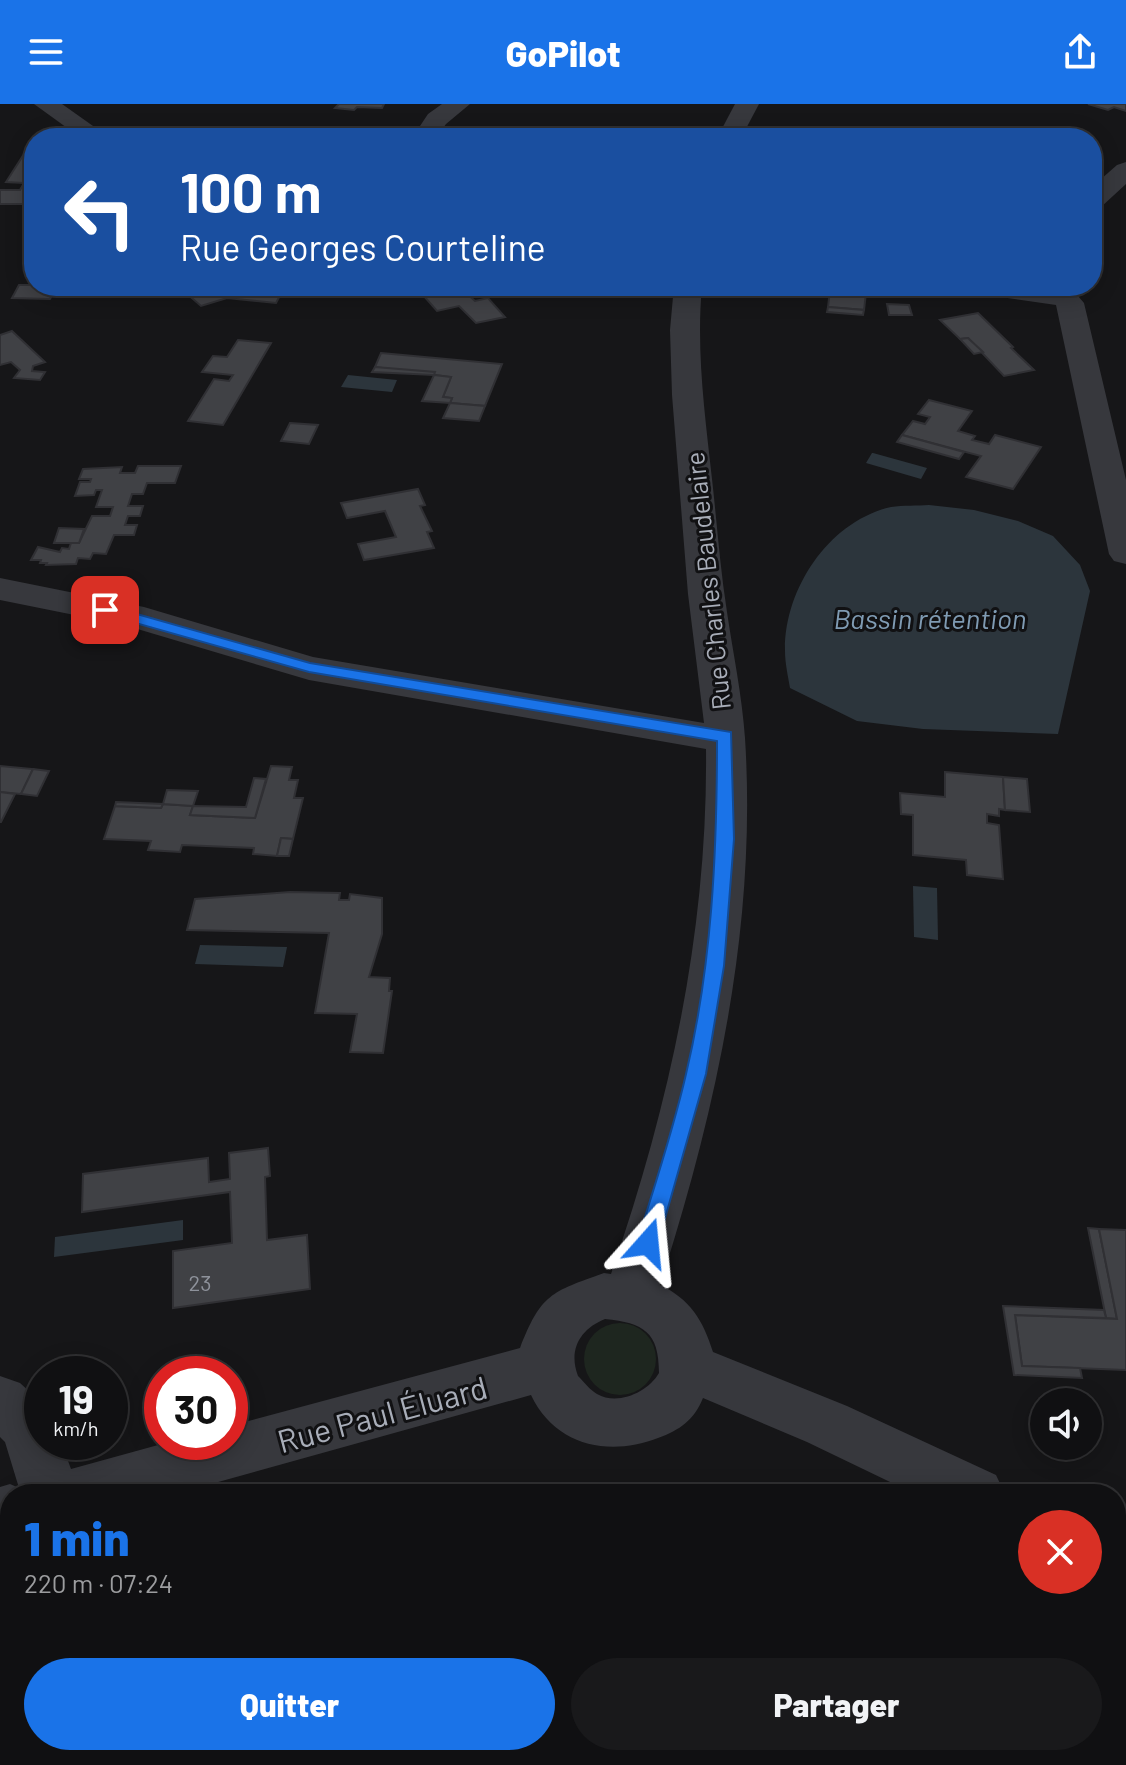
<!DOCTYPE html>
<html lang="fr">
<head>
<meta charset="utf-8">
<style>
	:root { --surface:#101012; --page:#19191b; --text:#f1f3f6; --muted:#9c9d9f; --line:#303032; --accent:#1a73e8 }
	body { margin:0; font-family:Barlow,sans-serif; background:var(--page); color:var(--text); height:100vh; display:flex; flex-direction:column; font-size:30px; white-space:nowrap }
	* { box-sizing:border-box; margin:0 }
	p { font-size:26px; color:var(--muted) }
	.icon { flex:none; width:44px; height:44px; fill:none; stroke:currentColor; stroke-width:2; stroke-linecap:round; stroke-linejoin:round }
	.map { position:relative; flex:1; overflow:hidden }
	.panel { position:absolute; left:0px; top:1380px; width:1126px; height:282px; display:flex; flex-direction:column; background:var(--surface); border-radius:32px 32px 0 0; box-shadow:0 4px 20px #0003,0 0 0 2px var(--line) }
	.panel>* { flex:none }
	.hud { position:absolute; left:24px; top:24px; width:1078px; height:168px; border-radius:32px; box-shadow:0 4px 20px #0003,0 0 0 2px var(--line); background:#1a4fa0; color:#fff; overflow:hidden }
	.fabs { position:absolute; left:1030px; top:1284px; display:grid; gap:16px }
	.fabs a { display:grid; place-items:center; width:72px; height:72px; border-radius:50%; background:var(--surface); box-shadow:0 4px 20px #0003,0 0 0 2px var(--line); font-size:40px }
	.speed { position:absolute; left:24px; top:1252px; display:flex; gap:16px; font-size:40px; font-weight:700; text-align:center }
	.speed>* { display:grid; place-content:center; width:104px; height:104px; border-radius:50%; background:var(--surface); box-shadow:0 4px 20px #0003,0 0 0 2px var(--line); line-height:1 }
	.speed small { font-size:20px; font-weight:400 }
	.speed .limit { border:12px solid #d22; background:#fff; color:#111 }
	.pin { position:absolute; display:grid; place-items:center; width:68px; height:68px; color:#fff; margin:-34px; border-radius:16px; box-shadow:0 4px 12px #0006 }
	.me { position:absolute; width:88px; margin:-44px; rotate:18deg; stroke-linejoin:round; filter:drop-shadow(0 0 6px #0008) }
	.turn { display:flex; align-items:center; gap:28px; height:168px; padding:0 24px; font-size:36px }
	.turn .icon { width:104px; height:104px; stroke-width:2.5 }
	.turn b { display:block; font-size:56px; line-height:68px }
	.round { display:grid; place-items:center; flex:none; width:84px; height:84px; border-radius:42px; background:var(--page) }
	.overview { display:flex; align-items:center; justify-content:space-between; height:136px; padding:0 24px }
	h1 { font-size:48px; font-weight:800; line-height:60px; color:var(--accent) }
	.action { display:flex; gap:16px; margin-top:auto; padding:16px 24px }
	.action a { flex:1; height:92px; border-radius:48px; background:var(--accent); color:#fff; font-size:32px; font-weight:800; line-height:92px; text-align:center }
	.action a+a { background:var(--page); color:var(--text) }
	header { display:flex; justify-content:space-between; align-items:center; height:104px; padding:0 24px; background:var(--accent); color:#fff; font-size:36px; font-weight:800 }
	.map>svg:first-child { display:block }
	.green { fill:#1e261f }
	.water { fill:#2c353c }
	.building { fill:#404145; stroke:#303034; stroke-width:2 }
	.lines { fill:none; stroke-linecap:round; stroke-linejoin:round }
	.street { fill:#37383d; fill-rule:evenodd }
	.route { fill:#1a73e8; stroke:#114b97; stroke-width:2 }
	.labels { text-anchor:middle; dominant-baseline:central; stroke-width:6; stroke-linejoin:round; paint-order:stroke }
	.number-label { font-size:22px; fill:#8e929b }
	.street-label { font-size:26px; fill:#a8adb8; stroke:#111113 }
	.water-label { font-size:28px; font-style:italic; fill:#7f9bb3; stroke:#111113 }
	.near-street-label { font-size:32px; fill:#a8adb8; stroke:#111113 }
</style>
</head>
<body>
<header><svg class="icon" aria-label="menu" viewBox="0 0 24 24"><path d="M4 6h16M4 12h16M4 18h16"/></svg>GoPilot<svg class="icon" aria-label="share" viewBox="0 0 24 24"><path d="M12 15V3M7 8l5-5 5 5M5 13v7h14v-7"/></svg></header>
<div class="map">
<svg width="1126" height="1661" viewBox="0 0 1126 1661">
	<rect width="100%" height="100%" fill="#161618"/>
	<!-- green -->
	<circle class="green" cx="620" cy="1255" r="36"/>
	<!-- water -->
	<g class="water">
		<polygon points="348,271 397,276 392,288 341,283"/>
		<polygon points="872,349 873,349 927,364 921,375 866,359"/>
		<path d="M 929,401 L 974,406 L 1018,417 L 1053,432 L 1080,461 L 1090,487 L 1058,630 L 923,625 L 857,617 L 790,584 C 788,572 785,559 785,547 C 784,485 829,417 891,403 C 903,401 917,402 929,401 Z"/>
		<polygon points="913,782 937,784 938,836 914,833"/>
		<polygon points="200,841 287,843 283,863 195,860"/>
		<polygon points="183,1116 183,1136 54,1153 55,1133"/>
	</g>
	<!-- building -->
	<g class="building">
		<polygon points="339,0 384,0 382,4 357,3 354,6 335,4"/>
		<polygon points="1088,0 1126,0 1126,7 1114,3 1108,6"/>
		<polygon points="485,23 510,25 506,34 480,33"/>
		<polygon points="24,50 34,50 30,53 34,53 34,62 24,79 6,78"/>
		<polygon points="34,62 34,100 0,100 0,86 20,86"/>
		<polygon points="34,172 34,182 57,182 50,195 12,194 19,181 29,181"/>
		<polygon points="209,182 220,188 224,182 266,182 264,185 283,186 276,199 227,194 201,202 186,189"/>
		<polygon points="415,182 510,182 466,189 475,197 488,194 505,213 476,219 459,202 437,207"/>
		<polygon points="830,186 866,189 864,206 828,203"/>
		<polygon points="887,200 909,201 912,211 889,211"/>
		<polygon points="828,203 864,206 863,211 827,208"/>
		<polygon points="978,209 1013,243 1011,244 1034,266 1004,272 968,234 960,235 940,216"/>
		<polygon points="12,227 45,258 33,262 32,267 45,268 40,276 14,274 20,266 11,258 0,261 0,231"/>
		<polygon points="968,234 983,248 974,250 960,235"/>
		<polygon points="238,236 271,239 223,321 188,317 214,275 229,277 233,271 202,268 213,252 227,253"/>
		<polygon points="381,249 502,260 485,302 450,299 452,294 443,293 451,273 375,263"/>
		<polygon points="375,263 435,268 434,271 372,268"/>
		<polygon points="434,271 451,273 443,293 452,294 450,299 422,297"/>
		<polygon points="929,296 972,307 958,327 975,332 972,336 989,340 995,331 1041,343 1013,385 966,373 981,352 902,331 913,317 925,320 930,313 918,310"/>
		<polygon points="450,299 485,302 479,317 443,314"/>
		<polygon points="290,319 318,321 309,340 281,337"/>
		<polygon points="902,331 964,348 959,355 897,338"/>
		<polygon points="138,362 181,362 175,379 147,379 143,390 132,390 128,402 143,402 140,412 128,412 125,421 137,421 134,431 114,431 106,450 93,449 90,455 78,454 76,460 46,461 47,459 40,459 41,456 31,456 38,443 60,448 62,444 69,445 71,439 79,439 92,412 110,412 113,403 96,403 102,386 96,386 94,391 75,392 80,378 90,378 91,375 79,375 83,365 122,363 120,369 135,369"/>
		<polygon points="418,385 425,401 420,402 432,427 427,428 434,444 364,456 358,440 396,433 385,407 347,414 341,399"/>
		<polygon points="59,424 84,425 79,439 54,439"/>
		<polygon points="0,662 33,665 21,690 0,688"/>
		<polygon points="271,662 292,663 289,676 298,676 294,694 303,694 293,735 281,734 277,752 253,750 254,744 182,741 180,748 148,746 151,737 104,735 115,702 161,704 163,700 193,702 190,711 255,714"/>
		<polygon points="33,665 49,667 37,692 21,690"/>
		<polygon points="945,668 1003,673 1005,706 999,705 999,712 987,710 987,719 999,721 1003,775 967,771 966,756 913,751 913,711 901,710 900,689 945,693"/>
		<polygon points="1003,673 1027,675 1030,708 1005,706"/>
		<polygon points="254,674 266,675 255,714 190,711 193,702 246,703"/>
		<polygon points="167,686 198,687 193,702 163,700"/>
		<polygon points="0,688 15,690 1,718 0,718"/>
		<polygon points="116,698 163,700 161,704 115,702"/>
		<polygon points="281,734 293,735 289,752 277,752"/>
		<polygon points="290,788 340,789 339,796 349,796 350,790 382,794 382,830 369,873 390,874 389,887 392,887 383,949 350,948 357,910 315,909 329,829 187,826 195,795"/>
		<polygon points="268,1044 270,1072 265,1073 267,1136 307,1131 310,1185 173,1204 173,1147 232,1139 230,1088 82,1108 83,1070 208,1054 209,1078 230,1075 229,1049"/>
		<polygon points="1088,1124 1099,1125 1117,1215 1106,1214"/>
		<polygon points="1099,1125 1126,1126 1126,1266 1022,1262 1015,1211 1117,1215"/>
		<polygon points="1003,1202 1104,1206 1106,1214 1015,1211 1022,1262 1080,1264 1082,1274 1014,1271"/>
		<polygon points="0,1527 10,1530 10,1652 17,1652 16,1655 0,1649"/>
		<polygon points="22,1652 90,1652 86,1661 33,1661 35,1657"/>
		<polygon points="965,1652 1109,1652 1109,1653 1094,1661 967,1661 963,1659"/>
	</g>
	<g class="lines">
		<!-- street -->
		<g class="street">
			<polygon points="34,0 62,0 110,34 81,34"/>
			<polygon points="442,0 470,0 446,20 436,34 412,34 428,10"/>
			<polygon points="735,0 759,0 741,34 717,34"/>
			<polygon points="1126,58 1126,80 1101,103 1092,105 1092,83 1117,61"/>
			<path d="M 674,182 L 702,182 C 696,247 705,311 712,375 C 717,419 720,464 727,508 C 733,549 742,591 745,634 C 757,821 717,1003 660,1181 C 690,1195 703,1216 713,1248 L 847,1302 L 996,1371 L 1005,1390 L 915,1390 L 807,1338 L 703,1294 C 694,1316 680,1326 658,1334 C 609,1353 555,1342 531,1291 L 175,1390 L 10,1390 L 10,1436 L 0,1439 L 0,1383 L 10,1380 L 19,1384 L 5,1338 L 0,1333 L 0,1272 L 20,1279 L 42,1299 L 42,1338 L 61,1338 L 71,1365 L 169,1338 L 230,1338 L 230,1322 L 520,1244 C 541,1190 551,1188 604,1169 L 611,1170 C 670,999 708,826 706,645 L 309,576 L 124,521 L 0,496 L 0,474 L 144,503 L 313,553 L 704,619 L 688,490 L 672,291 L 670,226 ZM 605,1215 C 644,1219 659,1228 659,1269 C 648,1288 618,1302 597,1290 C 590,1286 584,1278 578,1272 C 568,1246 580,1225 605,1215 Z"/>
			<polygon points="973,182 1062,182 1072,185 1084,199 1126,376 1126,460 1114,457 1109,450 1056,201 987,191 977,188"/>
			<polygon points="1116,1433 1126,1437 1126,1496 1116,1492"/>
		</g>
	</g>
	<!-- route -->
	<path class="route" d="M 105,501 L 310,559 L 731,628 L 734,735 L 724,862 L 706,970 L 656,1146 L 648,1148 L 640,1146 L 637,1139 C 654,1083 673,1027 686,970 C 712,861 717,748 717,637 L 309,568 L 100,509 L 98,506 Z"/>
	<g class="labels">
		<!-- number labels -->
		<g class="number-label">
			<text x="200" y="1178">23</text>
		</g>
		<!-- street labels -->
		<g class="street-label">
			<text transform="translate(707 477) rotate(-96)">Rue Charles Baudelaire</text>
		</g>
		<!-- water labels -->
		<g class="water-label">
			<text x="930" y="514">Bassin rétention</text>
		</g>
		<!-- near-street labels -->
		<g class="near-street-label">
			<text transform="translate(382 1309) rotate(-15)">Rue Paul Éluard</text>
		</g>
	</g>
</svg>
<div class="fabs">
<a><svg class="icon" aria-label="sound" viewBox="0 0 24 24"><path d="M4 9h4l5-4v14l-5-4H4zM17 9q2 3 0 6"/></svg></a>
</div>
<div class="speed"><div>19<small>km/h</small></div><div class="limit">30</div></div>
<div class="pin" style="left:105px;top:506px;background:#d93025"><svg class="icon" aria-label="arrive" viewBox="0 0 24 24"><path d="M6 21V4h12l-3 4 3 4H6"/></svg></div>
<svg class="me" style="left:648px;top:1139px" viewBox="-20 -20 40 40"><path d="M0-17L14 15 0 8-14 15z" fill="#1a73e8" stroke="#fff" stroke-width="4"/></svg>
<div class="hud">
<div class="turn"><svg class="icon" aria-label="left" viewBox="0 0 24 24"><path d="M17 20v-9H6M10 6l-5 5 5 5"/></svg><div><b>100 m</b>Rue Georges Courteline</div></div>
</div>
<section class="panel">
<div class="overview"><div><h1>1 min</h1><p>220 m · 07:24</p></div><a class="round" style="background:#d93025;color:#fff"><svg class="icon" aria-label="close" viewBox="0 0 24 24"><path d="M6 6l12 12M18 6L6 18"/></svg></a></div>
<div class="action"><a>Quitter</a><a>Partager</a></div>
</section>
</div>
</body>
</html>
